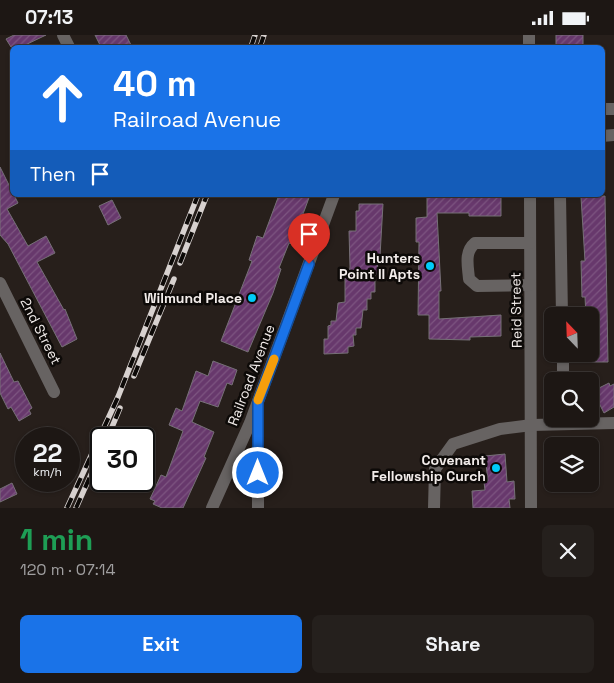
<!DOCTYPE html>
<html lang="en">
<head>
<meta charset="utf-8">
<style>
	:root { --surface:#1d1714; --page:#25201d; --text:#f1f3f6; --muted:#a09fa0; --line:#3b3634; --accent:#1a73e8 }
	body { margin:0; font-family:"Space Grotesk",sans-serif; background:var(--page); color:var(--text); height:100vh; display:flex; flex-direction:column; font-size:19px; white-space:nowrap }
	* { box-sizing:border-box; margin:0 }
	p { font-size:16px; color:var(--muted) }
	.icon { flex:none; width:28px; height:28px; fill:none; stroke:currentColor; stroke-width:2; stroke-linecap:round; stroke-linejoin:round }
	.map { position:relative; height:473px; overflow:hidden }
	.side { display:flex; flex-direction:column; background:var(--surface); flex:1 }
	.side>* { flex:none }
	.top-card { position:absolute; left:10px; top:10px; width:595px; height:152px; border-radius:8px; box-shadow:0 1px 4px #0004,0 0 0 1px var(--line); background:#1a73e8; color:#fff; overflow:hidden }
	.needle { width:32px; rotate:337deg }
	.tools { position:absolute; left:544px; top:272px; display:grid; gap:10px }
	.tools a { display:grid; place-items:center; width:55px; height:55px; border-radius:8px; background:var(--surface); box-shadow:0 1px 4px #0004,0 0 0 1px var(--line); font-size:25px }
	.speed { position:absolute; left:15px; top:392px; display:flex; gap:10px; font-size:25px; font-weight:700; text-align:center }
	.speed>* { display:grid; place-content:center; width:65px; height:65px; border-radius:50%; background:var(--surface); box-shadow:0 1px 4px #0004,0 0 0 1px var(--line); line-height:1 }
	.speed small { font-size:12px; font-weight:400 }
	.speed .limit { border:2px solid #111; border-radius:8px; background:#fff; color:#111 }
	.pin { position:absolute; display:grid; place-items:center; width:42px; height:42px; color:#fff; margin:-51px -21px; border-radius:50% 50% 50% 0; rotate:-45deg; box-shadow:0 0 5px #0007 }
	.pin .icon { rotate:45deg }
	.me { position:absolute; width:55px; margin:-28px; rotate:0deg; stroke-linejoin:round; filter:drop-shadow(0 0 4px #0008) }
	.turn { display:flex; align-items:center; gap:18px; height:105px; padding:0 20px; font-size:22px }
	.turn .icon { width:65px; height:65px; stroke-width:2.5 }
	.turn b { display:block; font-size:35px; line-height:42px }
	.then { display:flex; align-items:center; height:48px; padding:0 20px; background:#0003; gap:10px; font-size:19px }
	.round { display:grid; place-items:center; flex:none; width:52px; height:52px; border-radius:8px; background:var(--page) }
	.head { display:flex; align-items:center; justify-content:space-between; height:85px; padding:0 20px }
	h1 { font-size:30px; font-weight:700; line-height:38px; color:#1e9e55 }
	.button { display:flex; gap:10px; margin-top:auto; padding:10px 20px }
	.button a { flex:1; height:58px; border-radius:8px; background:var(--accent); color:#fff; font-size:20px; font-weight:700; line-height:58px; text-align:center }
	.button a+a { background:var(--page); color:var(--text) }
	.status { display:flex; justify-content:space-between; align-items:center; height:35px; padding:0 25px; background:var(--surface); direction:ltr }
	.status svg { height:14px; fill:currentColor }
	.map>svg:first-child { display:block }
	.building { fill:url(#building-hatch); stroke:#767077 }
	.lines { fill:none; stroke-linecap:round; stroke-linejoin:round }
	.minor { stroke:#676362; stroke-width:12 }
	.rail-casing { stroke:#d7d1cf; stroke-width:5.5 }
	.rail { stroke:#0d0a08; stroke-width:4; stroke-dasharray:11; stroke-linecap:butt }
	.route-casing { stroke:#114b97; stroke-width:12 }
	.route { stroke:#1a73e8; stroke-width:9 }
	.slow { stroke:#f59e0b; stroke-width:9 }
	.poi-dot { fill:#00cbf9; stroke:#0d0a08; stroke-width:2 }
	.labels { text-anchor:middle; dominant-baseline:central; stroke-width:5; stroke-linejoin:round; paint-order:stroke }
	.poi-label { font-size:14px; font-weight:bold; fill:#f2ecea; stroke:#0d0a08; text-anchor:end }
	.street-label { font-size:14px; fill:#f2ecea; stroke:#0d0a08 }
</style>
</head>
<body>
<div class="status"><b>07:13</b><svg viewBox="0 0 49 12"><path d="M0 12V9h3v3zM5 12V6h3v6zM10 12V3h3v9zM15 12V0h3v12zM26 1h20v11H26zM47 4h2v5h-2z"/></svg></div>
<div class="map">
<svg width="614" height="473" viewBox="0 0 614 473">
	<defs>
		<pattern id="building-hatch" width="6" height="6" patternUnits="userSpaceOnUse" patternTransform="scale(1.25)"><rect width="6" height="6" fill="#67386c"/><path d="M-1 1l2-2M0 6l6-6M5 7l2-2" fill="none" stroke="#7d5581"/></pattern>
	</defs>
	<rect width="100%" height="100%" fill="#271f1b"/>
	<!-- building -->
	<g class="building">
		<polygon points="14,0 46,0 21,12 11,12 6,4"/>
		<polygon points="95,0 126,0 132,12 101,12"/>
		<rect x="556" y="0" width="27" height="12"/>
		<polygon points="0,132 18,168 7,174 28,211 46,201 55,218 37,227 64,275 65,274 77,304 62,312 8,209 0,200"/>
		<polygon points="279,160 310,160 292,209 289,208 279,233 281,234 273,258 248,317 221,306 252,226 249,225 257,201 263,203"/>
		<polygon points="427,160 501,160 501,181 469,181 469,178 437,178 441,256 439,256 439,284 501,280 501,301 470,302 470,305 429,304 429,280 418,280 419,207 416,207 416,183 427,182"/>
		<polygon points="605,161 608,327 590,327 590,281 586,281 585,262 582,262 581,226 585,226 581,162"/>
		<polygon points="112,165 121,183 108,190 99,171"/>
		<polygon points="359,169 383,169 380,221 377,221 378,239 375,239 375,257 371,257 371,264 367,264 367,275 363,275 361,293 356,293 356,300 353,300 354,311 348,312 348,318 324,319 324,304 328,304 328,291 331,290 331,286 336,286 338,268 345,267 345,239 349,239 350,232 349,196 356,196 356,176 359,176"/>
		<polygon points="0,318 14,347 18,346 32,373 29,375 31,379 19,386 11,372 8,374 0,358"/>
		<polygon points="213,326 237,335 232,350 227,348 218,372 200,366 192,387 214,397 204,422 206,423 183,473 162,473 153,469 155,466 150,464 161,440 166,442 183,396 169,390 176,373 182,376 196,336 208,341"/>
		<polygon points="609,348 610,351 614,349 614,372 604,378 593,356"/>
		<polygon points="505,419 507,447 514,446 515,464 509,464 510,473 473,473 472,456 485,455 484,447 488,446 485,421"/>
		<polygon points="12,448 17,459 0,467 0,454"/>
	</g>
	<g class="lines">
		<!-- minor -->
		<g class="minor">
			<polyline points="63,0 69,12"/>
			<polyline points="529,0 529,12"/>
			<polyline points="602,74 614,74"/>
			<polyline points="602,101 614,100"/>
			<polyline points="530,160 531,473"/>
			<polyline points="560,160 562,281"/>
			<path d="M 530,208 L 475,208 C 464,217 468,231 469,244 L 477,251 L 530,250"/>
			<polyline points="0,248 54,357"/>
			<polyline points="563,319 563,346"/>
			<polyline points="212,473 250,388 334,160"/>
			<polyline points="258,473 258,377"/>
			<polyline points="434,473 435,434 453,409 500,394 532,390 614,388"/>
		</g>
		<!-- rail casing -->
		<g class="rail-casing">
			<g id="rail">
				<polyline points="251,12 255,0"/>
				<polyline points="260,12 264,0"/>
				<polyline points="180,228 207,160"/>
				<polyline points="134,341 174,244"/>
				<polyline points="107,404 120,373"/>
				<polyline points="67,473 118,362 198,160"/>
				<polyline points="76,473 93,435"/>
			</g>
		</g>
		<!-- rail -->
		<use href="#rail" class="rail"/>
	</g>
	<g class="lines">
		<!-- route casing -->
		<g class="route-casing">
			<polyline id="route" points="258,438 258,367 309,229"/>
		</g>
		<!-- route -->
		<use href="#route" class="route"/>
		<!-- slow -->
		<polyline class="slow" points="258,365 274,324"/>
	</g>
	<!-- markers -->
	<g class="poi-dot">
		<circle cx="430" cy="231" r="5"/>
		<circle cx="252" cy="263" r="5"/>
		<circle cx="496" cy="433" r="5"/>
	</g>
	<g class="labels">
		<!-- poi labels -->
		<g class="poi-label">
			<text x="420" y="223">Hunters<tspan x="420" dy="16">Point II Apts</tspan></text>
			<text x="242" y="263">Wilmund Place</text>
			<text x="486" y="425">Covenant<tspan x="486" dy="16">Fellowship Curch</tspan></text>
		</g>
		<!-- street labels -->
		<g class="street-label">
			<text transform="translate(516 275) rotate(-91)">Reid Street</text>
			<text transform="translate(41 296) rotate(63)">2nd Street</text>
			<text transform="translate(251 340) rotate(-69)">Railroad Avenue</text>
		</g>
	</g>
</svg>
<div class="tools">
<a><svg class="needle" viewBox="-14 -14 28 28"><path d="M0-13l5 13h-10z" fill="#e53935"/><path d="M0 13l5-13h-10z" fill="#a09fa0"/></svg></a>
<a><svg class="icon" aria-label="search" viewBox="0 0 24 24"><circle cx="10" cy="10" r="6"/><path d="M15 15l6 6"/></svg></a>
<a><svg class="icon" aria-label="layers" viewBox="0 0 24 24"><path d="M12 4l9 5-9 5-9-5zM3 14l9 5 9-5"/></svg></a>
</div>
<div class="speed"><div>22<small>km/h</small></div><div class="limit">30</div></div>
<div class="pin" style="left:309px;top:229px;background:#d93025"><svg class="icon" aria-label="arrive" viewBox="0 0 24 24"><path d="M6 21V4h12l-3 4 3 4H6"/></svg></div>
<svg class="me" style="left:258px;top:438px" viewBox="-20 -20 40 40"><circle r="17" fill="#1a73e8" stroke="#fff" stroke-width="3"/><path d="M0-11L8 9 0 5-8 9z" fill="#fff"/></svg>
<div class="top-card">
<div class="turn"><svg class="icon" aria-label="ahead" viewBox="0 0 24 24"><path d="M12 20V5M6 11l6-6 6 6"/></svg><div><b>40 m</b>Railroad Avenue</div></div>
<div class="then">Then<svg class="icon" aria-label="arrive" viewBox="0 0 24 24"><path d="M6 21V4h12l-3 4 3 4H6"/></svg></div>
</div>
</div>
<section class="side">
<div class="head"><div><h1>1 min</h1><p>120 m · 07:14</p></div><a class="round"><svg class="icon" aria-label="close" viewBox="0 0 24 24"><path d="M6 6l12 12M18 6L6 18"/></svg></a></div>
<div class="button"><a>Exit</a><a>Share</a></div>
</section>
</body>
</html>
